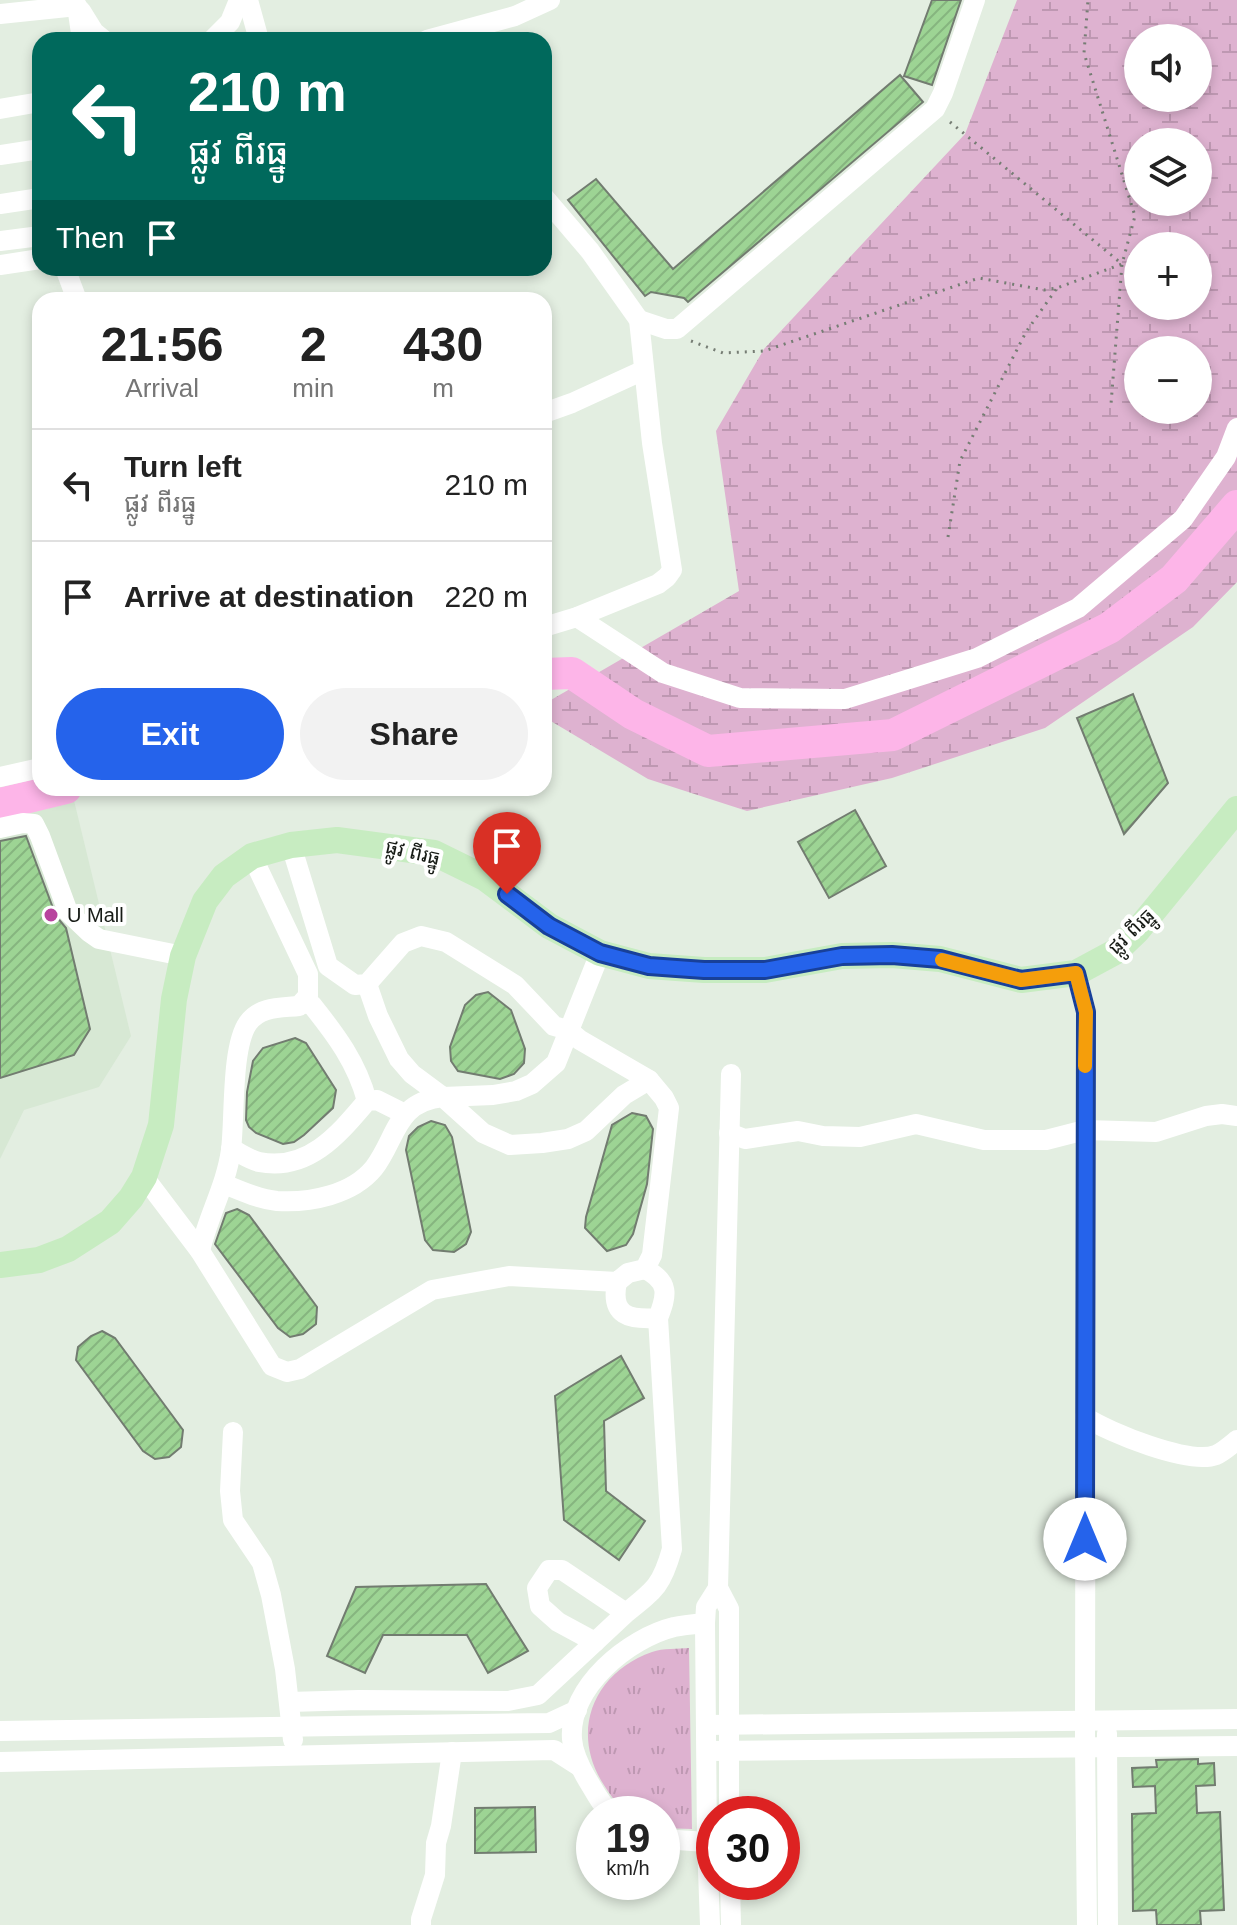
<!DOCTYPE html>
<html lang="en">
<head>
<meta charset="utf-8">
<style>
	:root { --surface:#fff; --page:#f2f2f2; --text:#222; --muted:#767676; --line:#e0e0e0; --accent:#2563eb }
	body { margin:0; font-family:Arial,"Noto Sans Khmer",sans-serif; background:var(--page); color:var(--text); height:100vh; display:flex; flex-direction:column; font-size:30px; white-space:nowrap }
	* { box-sizing:border-box; margin:0 }
	p { font-size:26px; color:var(--muted) }
	.icon { flex:none; width:44px; height:44px; fill:none; stroke:currentColor; stroke-width:2; stroke-linecap:round; stroke-linejoin:round }
	.map { position:relative; flex:1; overflow:hidden }
	.panel { position:absolute; left:32px; top:292px; width:520px; height:504px; display:flex; flex-direction:column; background:var(--surface); border-radius:24px; box-shadow:0 4px 12px #0003 }
	.panel>* { flex:none }
	.banner { position:absolute; left:32px; top:32px; width:520px; height:244px; border-radius:24px; box-shadow:0 4px 12px #0003; background:#00695c; color:#fff; overflow:hidden }
	.buttons { position:absolute; left:1124px; top:24px; display:grid; gap:16px }
	.buttons a { display:grid; place-items:center; width:88px; height:88px; border-radius:50%; background:var(--surface); box-shadow:0 4px 12px #0003; font-size:40px }
	.speed { position:absolute; left:576px; top:1796px; display:flex; gap:16px; font-size:40px; font-weight:700; text-align:center }
	.speed>* { display:grid; place-content:center; width:104px; height:104px; border-radius:50%; background:var(--surface); box-shadow:0 4px 12px #0003; line-height:1 }
	.speed small { font-size:20px; font-weight:400 }
	.speed .limit { border:12px solid #d22; background:#fff; color:#111 }
	.pin { position:absolute; display:grid; place-items:center; width:68px; height:68px; color:#fff; margin:-82px -34px; border-radius:50% 50% 50% 0; rotate:-45deg; box-shadow:0 0 8px #0007 }
	.pin .icon { rotate:45deg }
	.me { position:absolute; width:88px; margin:-44px; rotate:0deg; stroke-linejoin:round; filter:drop-shadow(0 0 6px #0008) }
	.turn { display:flex; align-items:center; gap:28px; height:168px; padding:0 24px; font-size:36px }
	.turn .icon { width:104px; height:104px; stroke-width:2.5 }
	.turn b { display:block; font-size:56px; line-height:68px }
	.then { display:flex; align-items:center; height:76px; padding:0 24px; background:#0003; gap:16px; font-size:30px }
	.eta { display:flex; justify-content:space-evenly; align-items:center; height:136px; text-align:center }
	.eta b { font-size:48px; font-weight:700; line-height:56px }
	.cta { display:flex; gap:16px; margin-top:auto; padding:16px 24px }
	.cta a { flex:1; height:92px; border-radius:48px; background:var(--accent); color:#fff; font-size:32px; font-weight:700; line-height:92px; text-align:center }
	.cta a+a { background:var(--page); color:var(--text) }
	ul { padding:0; list-style:none }
	li { display:flex; align-items:center; gap:24px; height:112px; padding:0 24px; border-top:2px solid var(--line) }
	li div { flex:1 }
	li b { display:block; font-size:30px }
	li em { font-style:normal }
	.map>svg:first-child { display:block }
	.built { fill:#d7e8d4 }
	.grass { fill:url(#grass-tufts) }
	.wetland { fill:url(#wetland-marsh); fill-rule:evenodd }
	.lines { fill:none; stroke-linecap:round; stroke-linejoin:round }
	.river { stroke:#fdb5e8; stroke-width:32 }
	.building { fill:url(#building-hatch); stroke:#727c70; stroke-width:2 }
	.path { stroke:#767d74; stroke-width:3; stroke-dasharray:2 6; stroke-linecap:butt }
	.minor { stroke:#fff; stroke-width:20 }
	.major { stroke:#c7ecc1; stroke-width:26 }
	.route-casing { stroke:#184099; stroke-width:20 }
	.route { stroke:#2563eb; stroke-width:14 }
	.slow { stroke:#f59e0b; stroke-width:14 }
	.poi-dot { fill:#b8449e; stroke:#fff; stroke-width:3 }
	.labels { text-anchor:middle; dominant-baseline:central; stroke-width:8; stroke-linejoin:round; paint-order:stroke }
	.street-label { font-size:20px; fill:#171b16; stroke:#fff }
	.poi-label { font-size:20px; fill:#171b16; stroke:#fff; text-anchor:start }
</style>
</head>
<body>
<div class="map">
<svg width="1237" height="1925" viewBox="0 0 1237 1925">
	<defs>
		<pattern id="grass-tufts" width="24" height="20" patternUnits="userSpaceOnUse" patternTransform="scale(2)"><rect width="24" height="20" fill="#deb2d0"/><path d="M3 7l-1-3M5 7V3M7 7l1-3M15 17l-1-3M17 17v-4M19 17l1-3" fill="none" stroke="#be98b2"/></pattern>
		<pattern id="wetland-marsh" width="20" height="14" patternUnits="userSpaceOnUse" patternTransform="scale(2)"><rect width="20" height="14" fill="#deb2d0"/><path d="M1 5h8M5 5V1M11 12h8M15 12V8" fill="none" stroke="#be98b2"/></pattern>
		<pattern id="building-hatch" width="6" height="6" patternUnits="userSpaceOnUse" patternTransform="scale(2)"><rect width="6" height="6" fill="#9dd494"/><path d="M-1 1l2-2M0 6l6-6M5 7l2-2" fill="none" stroke="#86b57f"/></pattern>
	</defs>
	<rect width="100%" height="100%" fill="#e3eee1"/>
	<!-- built -->
	<polygon class="built" points="40,785 40,788 71,788 131,1036 99,1087 24,1110 0,1159 0,794"/>
	<!-- grass -->
	<path class="grass" d="M 689,1648 L 692,1829 L 662,1828 L 662,1814 C 653,1814 639,1817 631,1813 C 618,1808 609,1793 602,1782 C 570,1729 595,1672 652,1652 C 663,1648 678,1649 689,1648 Z"/>
	<!-- wetland -->
	<path class="wetland" d="M 1017,0 L 1237,0 L 1237,582 L 1193,627 L 1045,728 L 892,778 L 747,811 L 648,779 L 544,717 L 544,704 L 739,591 L 716,431 L 764,349 L 965,134 ZM 1138,38 L 1198,38 L 1198,98 L 1138,98 ZM 1138,142 L 1198,142 L 1198,202 L 1138,202 ZM 1138,246 L 1198,246 L 1198,306 L 1138,306 ZM 1138,350 L 1198,350 L 1198,410 L 1138,410 Z"/>
	<g class="lines">
		<!-- river -->
		<g class="river">
			<polyline points="544,674 572,673 633,714 708,751 893,735 1109,628 1174,579 1237,506"/>
			<polyline points="0,804 66,788"/>
		</g>
	</g>
	<!-- building -->
	<g class="building">
		<polygon points="932,0 961,0 932,85 904,76"/>
		<polygon points="900,75 923,102 688,302 684,298 651,292 645,296 568,200 596,179 673,269"/>
		<polygon points="1133,694 1168,783 1124,834 1077,718"/>
		<polygon points="855,810 886,866 829,898 798,842"/>
		<polygon points="26,836 56,916 66,928 90,1029 74,1055 0,1078 0,841"/>
		<polygon points="488,992 511,1010 525,1049 524,1063 514,1074 500,1079 458,1071 451,1061 450,1047 465,1005 476,995"/>
		<polygon points="295,1038 306,1043 336,1090 333,1108 304,1135 294,1142 283,1144 256,1133 249,1127 246,1120 247,1092 253,1061 263,1048"/>
		<polygon points="632,1113 646,1116 653,1129 647,1184 633,1234 626,1245 607,1251 585,1228 586,1217 612,1125"/>
		<polygon points="431,1121 445,1125 452,1137 471,1232 466,1244 454,1252 433,1250 425,1240 406,1150 409,1136 418,1127"/>
		<polygon points="237,1209 249,1215 317,1307 316,1324 303,1334 290,1337 278,1328 215,1244 226,1213"/>
		<polygon points="102,1331 115,1338 183,1430 181,1447 169,1457 155,1459 143,1451 76,1360 78,1347 91,1336"/>
		<polygon points="621,1356 644,1398 604,1421 606,1491 645,1521 619,1560 564,1520 555,1396"/>
		<polygon points="486,1584 528,1651 488,1673 467,1635 383,1635 365,1673 327,1656 356,1587"/>
		<polygon points="1198,1759 1198,1764 1214,1763 1215,1785 1196,1786 1197,1813 1220,1812 1224,1910 1200,1911 1201,1925 1157,1925 1156,1910 1133,1911 1132,1814 1156,1813 1155,1786 1133,1787 1132,1768 1157,1767 1156,1760"/>
		<polygon points="535,1807 536,1852 475,1853 475,1808"/>
	</g>
	<g class="lines">
		<!-- path -->
		<g class="path">
			<polyline points="950,122 1122,264 1111,404"/>
			<polyline points="691,341 723,353 764,351 979,278 1044,290 1057,288 1122,264 1135,216 1084,53 1088,0"/>
			<polyline points="948,537 960,461 1026,332 1057,288"/>
		</g>
		<!-- minor -->
		<g class="minor">
			<polyline points="248,0 259,40"/>
			<polyline points="81,11 94,32 104,40"/>
			<polyline points="0,14 77,6 82,40"/>
			<polyline points="212,40 230,22 239,0"/>
			<polyline points="427,40 515,16 550,0"/>
			<polyline points="0,109 40,102"/>
			<polyline points="0,155 40,149"/>
			<polyline points="544,197 590,251 639,320 652,443 672,570 667,577 658,584 577,617 544,627"/>
			<polyline points="0,204 40,198"/>
			<polyline points="0,241 40,236"/>
			<polyline points="0,265 40,259"/>
			<polyline points="65,268 77,300"/>
			<polyline points="639,320 666,329 677,329 935,109 943,93 975,0"/>
			<polyline points="544,413 572,403 644,370"/>
			<polyline points="577,617 663,673 740,698 845,699 977,658 1078,608 1183,519 1226,457 1237,428"/>
			<polyline points="0,777 40,768"/>
			<polyline points="0,828 23,823 34,824 40,836 68,912 89,932 99,939 183,956"/>
			<polyline points="1076,973 1086,1012 1085,1747 1087,1925"/>
			<polyline points="367,984 378,1016 399,1059 412,1074 443,1097 493,1095 516,1091 532,1084 556,1063 600,953"/>
			<path d="M 304,1003 L 312,1005 C 336,1035 357,1063 367,1101"/>
			<polyline points="729,1133 745,1139 798,1131 823,1136 860,1137 916,1124 984,1140 1046,1140 1085,1130 1156,1132 1206,1116 1222,1114 1237,1116"/>
			<path d="M 231,1149 C 240,1153 250,1160 259,1162 C 308,1172 339,1134 367,1101 L 377,1100 L 405,1114"/>
			<polyline points="144,1177 200,1251 272,1366 287,1372 300,1369 432,1290 509,1276 617,1282 628,1273 645,1269 652,1255 669,1108 664,1098 649,1080 580,1040 568,1030 554,1026 515,985 446,942 421,936 403,943 367,984 355,985 328,966 291,845"/>
			<path d="M 224,1184 C 241,1191 259,1199 277,1201 C 310,1203 352,1195 374,1168 C 397,1138 395,1102 443,1097 L 483,1133 L 510,1145 L 542,1143 L 568,1139 L 586,1131 L 624,1095 L 649,1080"/>
			<path d="M 200,1251 C 208,1216 226,1186 231,1150 C 235,1118 231,1047 248,1023 C 260,1006 281,1008 299,1006 L 308,996 L 308,974 L 252,856"/>
			<path d="M 617,1282 C 610,1316 629,1320 658,1318 C 667,1295 670,1282 645,1269"/>
			<path d="M 1085,1417 C 1110,1433 1189,1465 1216,1455 C 1223,1452 1231,1445 1237,1440"/>
			<polyline points="233,1432 230,1491 233,1520 262,1563 271,1595 285,1669 293,1740"/>
			<path d="M 626,1613 L 595,1642 L 558,1622 L 540,1606 L 537,1588 L 549,1570 L 562,1570 L 626,1613 C 655,1590 662,1585 672,1549 L 658,1318"/>
			<polyline points="289,1702 359,1700 508,1701 538,1695 595,1642"/>
			<polyline points="708,1725 1237,1719"/>
			<polyline points="0,1731 549,1723 577,1710"/>
			<polyline points="1107,1733 1108,1925"/>
			<polyline points="707,1751 1237,1746"/>
			<polyline points="0,1762 554,1750 579,1766"/>
			<path d="M 612,1814 C 601,1805 595,1792 587,1779 C 580,1767 573,1753 572,1739 C 568,1687 629,1638 674,1627 C 684,1625 695,1624 705,1623"/>
			<polyline points="729,1814 729,1609 718,1588 731,1074"/>
			<polyline points="662,1839 707,1842"/>
			<polyline points="730,1882 731,1925"/>
			<polyline points="421,1925 421,1919 435,1875 436,1843 441,1826 452,1752"/>
			<polyline points="710,1925 707,1842 705,1623 706,1607 718,1588"/>
		</g>
		<!-- major -->
		<polyline class="major" points="0,1265 39,1260 68,1249 110,1222 131,1198 144,1177 161,1125 174,999 183,956 205,901 224,876 252,856 291,845 337,840 434,853 485,878 549,926 600,953 649,966 704,970 765,970 842,956 892,955 940,959 1021,980 1076,973 1115,952 1137,931 1237,809"/>
	</g>
	<g class="lines">
		<!-- route casing -->
		<g class="route-casing">
			<polyline id="route" points="507,894 549,926 600,953 649,966 704,970 765,970 842,956 892,955 940,959 1021,980 1076,973 1086,1012 1085,1539"/>
		</g>
		<!-- route -->
		<use href="#route" class="route"/>
		<!-- slow -->
		<polyline class="slow" points="942,960 1021,980 1076,973 1086,1012 1085,1066"/>
	</g>
	<!-- markers -->
	<circle class="poi-dot" cx="51" cy="915" r="8"/>
	<g class="labels">
		<!-- street labels -->
		<g class="street-label">
			<text transform="translate(413 852) rotate(13)">ផ្លូវ ពីរធ្នូ</text>
			<text transform="translate(1131 931) rotate(-44)">ផ្លូវ ពីរធ្នូ</text>
		</g>
		<!-- poi labels -->
		<g class="poi-label">
			<text x="67" y="915">U Mall</text>
		</g>
	</g>
</svg>
<div class="buttons">
<a><svg class="icon" aria-label="sound" viewBox="0 0 24 24"><path d="M4 9h4l5-4v14l-5-4H4zM17 9q2 3 0 6"/></svg></a>
<a><svg class="icon" aria-label="layers" viewBox="0 0 24 24"><path d="M12 4l9 5-9 5-9-5zM3 14l9 5 9-5"/></svg></a>
<a>+</a>
<a>−</a>
</div>
<div class="speed"><div>19<small>km/h</small></div><div class="limit">30</div></div>
<div class="pin" style="left:507px;top:894px;background:#d93025"><svg class="icon" aria-label="arrive" viewBox="0 0 24 24"><path d="M6 21V4h12l-3 4 3 4H6"/></svg></div>
<svg class="me" style="left:1085px;top:1539px" viewBox="-20 -20 40 40"><circle r="19" fill="#fff"/><path d="M0-13L10 11 0 6-10 11z" fill="#2563eb"/></svg>
<div class="banner">
<div class="turn"><svg class="icon" aria-label="left" viewBox="0 0 24 24"><path d="M17 20v-9H6M10 6l-5 5 5 5"/></svg><div><b>210 m</b>ផ្លូវ ពីរធ្នូ</div></div>
<div class="then">Then<svg class="icon" aria-label="arrive" viewBox="0 0 24 24"><path d="M6 21V4h12l-3 4 3 4H6"/></svg></div>
</div>
<section class="panel">
<div class="eta">
<div><b>21:56</b><p>Arrival</p></div>
<div><b>2</b><p>min</p></div>
<div><b>430</b><p>m</p></div>
</div>
<ul>
<li><svg class="icon" aria-label="left" viewBox="0 0 24 24"><path d="M17 20v-9H6M10 6l-5 5 5 5"/></svg><div><b>Turn left</b><p>ផ្លូវ ពីរធ្នូ</p></div><em>210 m</em></li>
<li><svg class="icon" aria-label="arrive" viewBox="0 0 24 24"><path d="M6 21V4h12l-3 4 3 4H6"/></svg><div><b>Arrive at destination</b></div><em>220 m</em></li>
</ul>
<div class="cta"><a>Exit</a><a>Share</a></div>
</section>
</div>
</body>
</html>
